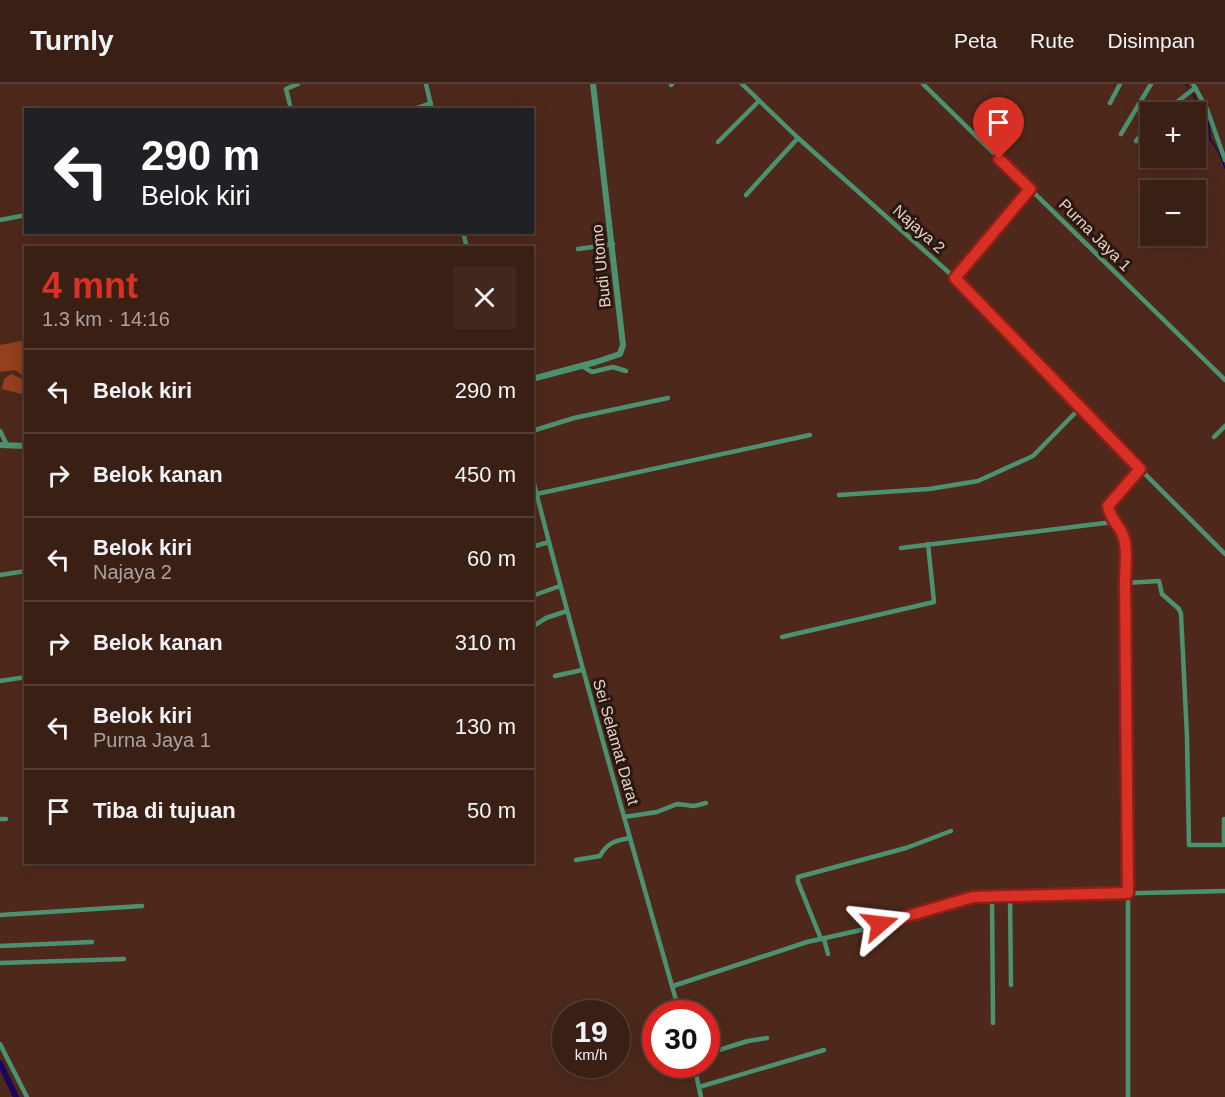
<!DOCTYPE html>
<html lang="id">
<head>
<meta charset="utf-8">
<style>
	:root { --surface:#3a1f14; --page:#41271d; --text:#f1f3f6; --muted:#aba2a0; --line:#543d34; --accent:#d93025 }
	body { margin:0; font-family:Helvetica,sans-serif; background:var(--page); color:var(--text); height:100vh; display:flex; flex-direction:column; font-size:22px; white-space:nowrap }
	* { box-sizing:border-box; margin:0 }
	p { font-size:20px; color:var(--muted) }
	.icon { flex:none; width:33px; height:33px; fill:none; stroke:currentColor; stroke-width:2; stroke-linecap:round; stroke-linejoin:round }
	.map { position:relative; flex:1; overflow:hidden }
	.sheet { position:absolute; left:24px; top:162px; width:510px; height:618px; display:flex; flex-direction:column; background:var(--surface); border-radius:0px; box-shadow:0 3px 15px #0003,0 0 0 2px var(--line) }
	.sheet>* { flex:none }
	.banner { position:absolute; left:24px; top:24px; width:510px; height:126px; border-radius:0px; box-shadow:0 3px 15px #0003,0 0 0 2px var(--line); background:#202124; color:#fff; overflow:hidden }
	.buttons { position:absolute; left:1140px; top:18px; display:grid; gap:12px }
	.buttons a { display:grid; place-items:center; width:66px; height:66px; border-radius:0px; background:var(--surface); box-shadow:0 3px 15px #0003,0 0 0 2px var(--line); font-size:30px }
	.speed { position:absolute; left:552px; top:916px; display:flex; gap:12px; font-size:30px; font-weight:700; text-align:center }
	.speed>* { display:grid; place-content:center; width:78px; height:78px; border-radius:50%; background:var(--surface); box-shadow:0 3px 15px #0003,0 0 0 2px var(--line); line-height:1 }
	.speed small { font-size:15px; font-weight:400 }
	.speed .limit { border:9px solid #d22; background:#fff; color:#111 }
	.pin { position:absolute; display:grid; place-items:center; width:51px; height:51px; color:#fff; margin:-62px -26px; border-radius:50% 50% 50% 0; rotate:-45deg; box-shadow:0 0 6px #0007 }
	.pin .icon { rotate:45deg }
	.me { position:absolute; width:66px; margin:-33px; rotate:73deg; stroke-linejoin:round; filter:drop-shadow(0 0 4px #0008) }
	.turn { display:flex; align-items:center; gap:21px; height:126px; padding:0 18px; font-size:27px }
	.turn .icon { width:78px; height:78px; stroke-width:2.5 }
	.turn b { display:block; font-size:42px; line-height:51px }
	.round { display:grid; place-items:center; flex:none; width:63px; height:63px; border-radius:0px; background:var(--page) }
	.head { display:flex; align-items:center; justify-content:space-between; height:102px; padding:0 18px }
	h1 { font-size:36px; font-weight:700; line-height:45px; color:var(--accent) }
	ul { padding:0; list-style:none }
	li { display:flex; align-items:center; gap:18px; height:84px; padding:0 18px; border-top:2px solid var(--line) }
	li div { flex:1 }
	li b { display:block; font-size:22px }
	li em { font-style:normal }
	header { display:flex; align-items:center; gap:36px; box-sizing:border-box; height:84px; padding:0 30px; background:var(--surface); border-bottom:2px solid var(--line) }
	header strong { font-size:28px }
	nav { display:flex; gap:33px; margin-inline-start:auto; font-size:21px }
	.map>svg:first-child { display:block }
	.green { fill:#93401e }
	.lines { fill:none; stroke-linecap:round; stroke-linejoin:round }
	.stream { stroke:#1c065d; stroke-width:1.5 }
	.canal { stroke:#1c065d; stroke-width:6 }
	.minor { stroke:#4c9271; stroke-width:4.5 }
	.tertiary { stroke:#4c9271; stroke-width:6 }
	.route-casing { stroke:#8d1f18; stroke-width:15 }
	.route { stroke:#d93025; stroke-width:10 }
	.labels { text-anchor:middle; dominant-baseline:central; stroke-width:6; stroke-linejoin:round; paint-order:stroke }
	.street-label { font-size:16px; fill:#e9d0c7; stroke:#281811 }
</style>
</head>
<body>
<header>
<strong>Turnly</strong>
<nav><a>Peta</a><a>Rute</a><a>Disimpan</a></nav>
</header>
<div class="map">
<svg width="1225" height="1013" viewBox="0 0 1225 1013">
	<rect width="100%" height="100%" fill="#4e291b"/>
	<!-- green -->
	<g class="green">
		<polygon points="25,256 25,293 15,286 0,288 0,261"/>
		<polygon points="11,290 25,296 25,311 2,305 4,295"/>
	</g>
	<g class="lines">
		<!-- stream -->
		<g class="stream">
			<polyline points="1186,0 1188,3"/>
			<polyline points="1193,10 1209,40 1210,55 1219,68 1225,84"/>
		</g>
		<!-- canal -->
		<polyline class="canal" points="0,979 16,1013"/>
		<!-- minor -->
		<g class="minor">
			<polyline points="426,0 432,26"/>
			<polyline points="742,0 798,54 955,194 1140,385 1225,470"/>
			<polyline points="923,0 1225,296"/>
			<polyline points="1193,0 1207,25 1225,76"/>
			<polyline points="671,1 672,0"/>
			<polyline points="1110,19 1120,0"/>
			<polyline points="290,21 286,5 298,0"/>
			<polyline points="411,26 431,19"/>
			<polyline points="1164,28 1195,4"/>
			<polyline points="1121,50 1151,0"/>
			<polyline points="1136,57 1150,40"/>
			<polyline points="718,58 759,17"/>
			<polyline points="746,111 798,54"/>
			<polyline points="0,136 26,131"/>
			<polyline points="463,148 467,164"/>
			<polyline points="578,165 613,160"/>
			<polyline points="955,194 1030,105"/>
			<polyline points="582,282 592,288 613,283 626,287"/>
			<polyline points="0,347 7,361"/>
			<polyline points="532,347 574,334 668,314"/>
			<polyline points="1214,353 1225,342"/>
			<path d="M 532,392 C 578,573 629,751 680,930"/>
			<polyline points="532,411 810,351"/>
			<polyline points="839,411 929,405 978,397 1033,372 1081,323"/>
			<polyline points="532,463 549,458"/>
			<polyline points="901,464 1113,438"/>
			<polyline points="0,491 26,487"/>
			<polyline points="1125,499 1159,497 1162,510 1179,525 1181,530 1187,653 1189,761 1224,761 1224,735"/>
			<polyline points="532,512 560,502"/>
			<polyline points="532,543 546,534 567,527"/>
			<polyline points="782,553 934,518 928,460"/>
			<polyline points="555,592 582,586"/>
			<polyline points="0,597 26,593"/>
			<polyline points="624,733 657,728 677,720 694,722 706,719"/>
			<polyline points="0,735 6,735"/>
			<path d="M 576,776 L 600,772 C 607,759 616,756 630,754"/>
			<polyline points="992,812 993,939"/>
			<polyline points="1010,812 1011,901"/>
			<polyline points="0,831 142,822"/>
			<polyline points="821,855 798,798 798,793 906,764 951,747"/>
			<polyline points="824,855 828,870"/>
			<polyline points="0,862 92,858"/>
			<polyline points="0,879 124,875"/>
			<polyline points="673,902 807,858 861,846 973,813 1225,807"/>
			<polyline points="0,960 27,1013"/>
			<polyline points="706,970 748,957 767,954"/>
			<polyline points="694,981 701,1013"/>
			<polyline points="699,1003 824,966"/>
			<path d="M 1128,1013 L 1128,809 L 1125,499 C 1125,482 1129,462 1121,447 C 1116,438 1109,434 1108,422 L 1140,385"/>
		</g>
		<!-- tertiary -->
		<g class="tertiary">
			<polyline points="532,295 596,278 620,270 623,261 593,0"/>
			<polyline points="0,361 26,362"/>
		</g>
	</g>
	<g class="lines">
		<!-- route casing -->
		<g class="route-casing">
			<path id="route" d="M 880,840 L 973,813 L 1128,809 L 1125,499 C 1125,482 1129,462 1121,447 C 1116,438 1110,434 1108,422 L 1140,385 L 955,194 L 1030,105 L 999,75"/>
		</g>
		<!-- route -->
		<use href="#route" class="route"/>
	</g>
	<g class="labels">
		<!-- street labels -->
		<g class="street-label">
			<text transform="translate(919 145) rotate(42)">Najaya 2</text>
			<text transform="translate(1095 151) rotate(45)">Purna Jaya 1</text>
			<text transform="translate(601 182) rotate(-96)">Budi Utomo</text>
			<text transform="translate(616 658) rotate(74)">Sei Selamat Darat</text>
		</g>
	</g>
</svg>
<div class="buttons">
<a>+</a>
<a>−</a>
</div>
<div class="speed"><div>19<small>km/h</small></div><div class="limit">30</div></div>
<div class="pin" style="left:999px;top:75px;background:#d93025"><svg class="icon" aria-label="arrive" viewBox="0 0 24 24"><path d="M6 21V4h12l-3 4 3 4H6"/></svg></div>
<svg class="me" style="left:880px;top:840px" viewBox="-20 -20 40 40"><path d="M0-17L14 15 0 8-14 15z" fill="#d93025" stroke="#fff" stroke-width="4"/></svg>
<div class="banner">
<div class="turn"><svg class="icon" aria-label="left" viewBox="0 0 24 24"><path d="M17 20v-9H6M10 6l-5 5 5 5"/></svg><div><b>290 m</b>Belok kiri</div></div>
</div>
<section class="sheet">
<div class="head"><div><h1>4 mnt</h1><p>1.3 km · 14:16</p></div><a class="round"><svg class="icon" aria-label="close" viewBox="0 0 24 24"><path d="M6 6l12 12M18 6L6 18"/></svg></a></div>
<ul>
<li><svg class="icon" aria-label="left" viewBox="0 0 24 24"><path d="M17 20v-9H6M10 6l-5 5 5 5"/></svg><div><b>Belok kiri</b></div><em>290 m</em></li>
<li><svg class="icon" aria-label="right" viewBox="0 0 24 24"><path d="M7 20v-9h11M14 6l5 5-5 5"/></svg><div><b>Belok kanan</b></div><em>450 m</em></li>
<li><svg class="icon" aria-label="left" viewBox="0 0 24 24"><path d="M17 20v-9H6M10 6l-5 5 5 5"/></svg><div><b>Belok kiri</b><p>Najaya 2</p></div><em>60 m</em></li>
<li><svg class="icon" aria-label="right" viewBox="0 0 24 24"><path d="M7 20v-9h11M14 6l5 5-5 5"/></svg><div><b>Belok kanan</b></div><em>310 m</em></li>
<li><svg class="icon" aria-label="left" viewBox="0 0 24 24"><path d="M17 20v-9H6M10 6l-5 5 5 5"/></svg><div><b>Belok kiri</b><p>Purna Jaya 1</p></div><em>130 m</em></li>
<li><svg class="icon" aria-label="arrive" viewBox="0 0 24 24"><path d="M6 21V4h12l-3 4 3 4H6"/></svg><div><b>Tiba di tujuan</b></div><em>50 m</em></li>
</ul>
</section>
</div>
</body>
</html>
